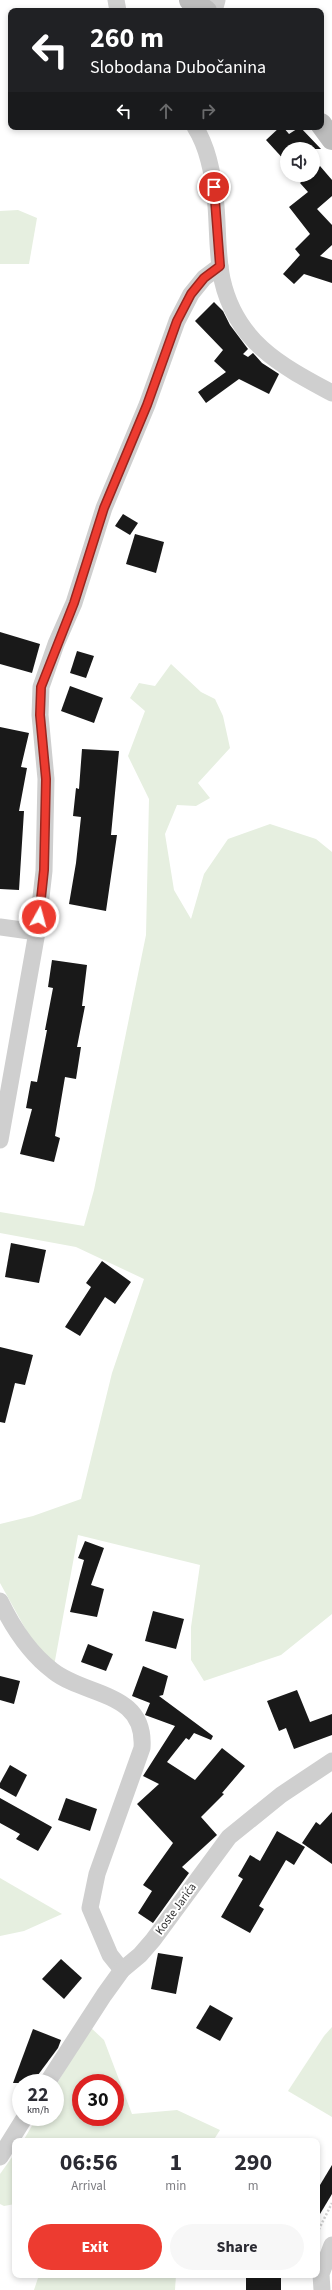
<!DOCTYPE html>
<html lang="en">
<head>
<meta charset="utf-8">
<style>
	:root { --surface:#fff; --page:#f7f7f7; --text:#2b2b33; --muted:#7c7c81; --accent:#ed3b30 }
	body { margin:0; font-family:"Source Sans 3",sans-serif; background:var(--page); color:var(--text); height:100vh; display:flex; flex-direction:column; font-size:15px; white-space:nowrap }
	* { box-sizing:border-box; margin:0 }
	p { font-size:13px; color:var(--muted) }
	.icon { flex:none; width:22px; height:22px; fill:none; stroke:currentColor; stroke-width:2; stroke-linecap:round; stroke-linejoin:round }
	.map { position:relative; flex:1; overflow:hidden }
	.panel { position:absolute; left:12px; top:2138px; width:308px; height:140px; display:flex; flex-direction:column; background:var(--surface); border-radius:8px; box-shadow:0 2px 6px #0003 }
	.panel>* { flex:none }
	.guide { position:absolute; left:8px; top:8px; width:316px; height:122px; border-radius:8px; box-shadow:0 2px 6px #0003; background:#202124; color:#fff; overflow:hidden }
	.tools { position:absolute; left:280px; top:142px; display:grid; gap:8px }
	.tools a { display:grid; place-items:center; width:40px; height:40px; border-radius:50%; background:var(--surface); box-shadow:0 2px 6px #0003; font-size:20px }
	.speed { position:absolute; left:12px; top:2074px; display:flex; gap:8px; font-size:20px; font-weight:700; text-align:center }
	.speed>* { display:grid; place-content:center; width:52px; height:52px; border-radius:50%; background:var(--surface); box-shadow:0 2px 6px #0003; line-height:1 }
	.speed small { font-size:10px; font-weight:400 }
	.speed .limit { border:6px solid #d22; background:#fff; color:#111 }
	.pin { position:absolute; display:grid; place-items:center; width:34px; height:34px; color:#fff; margin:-17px; border:2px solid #fff; border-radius:50%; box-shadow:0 1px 4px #0007 }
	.me { position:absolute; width:44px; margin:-22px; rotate:7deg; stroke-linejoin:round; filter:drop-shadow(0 0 3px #0008) }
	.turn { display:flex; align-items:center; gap:14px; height:84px; padding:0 16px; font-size:18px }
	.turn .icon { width:52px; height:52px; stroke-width:2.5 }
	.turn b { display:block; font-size:28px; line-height:34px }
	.lanes { display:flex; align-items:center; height:38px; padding:0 16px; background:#0003; justify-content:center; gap:20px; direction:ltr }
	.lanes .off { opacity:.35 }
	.eta { display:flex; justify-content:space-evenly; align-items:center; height:68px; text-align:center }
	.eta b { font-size:24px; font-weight:700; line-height:28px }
	.cta { display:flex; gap:8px; margin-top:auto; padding:8px 16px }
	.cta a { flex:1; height:46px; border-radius:24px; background:var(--accent); color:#fff; font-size:16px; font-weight:700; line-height:46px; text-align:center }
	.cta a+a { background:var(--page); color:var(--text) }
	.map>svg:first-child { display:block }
	.green { fill:#e6efe0; fill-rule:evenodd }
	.building { fill:#191919 }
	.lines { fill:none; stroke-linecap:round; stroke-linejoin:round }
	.path { stroke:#cfcfcf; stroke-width:2.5; stroke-dasharray:2 2; stroke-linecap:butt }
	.street { stroke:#cfcfcf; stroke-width:17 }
	.secondary { stroke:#bcbcbc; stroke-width:22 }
	.route-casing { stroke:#9a261f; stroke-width:10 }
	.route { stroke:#ed3b30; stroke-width:7 }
	.labels { text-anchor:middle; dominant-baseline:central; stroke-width:4; stroke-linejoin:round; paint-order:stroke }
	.street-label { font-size:12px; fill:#323232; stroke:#fff }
</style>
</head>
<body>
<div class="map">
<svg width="332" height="2290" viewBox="0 0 332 2290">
	<rect width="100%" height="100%" fill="#fff"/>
	<!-- green -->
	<g class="green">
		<polygon points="18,210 37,218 29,264 0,264 0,211"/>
		<polygon points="171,664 201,692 215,699 223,716 230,748 198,783 210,798 196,806 177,805 165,834 174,890 191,919 204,874 228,839 270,824 316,839 332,852 332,1614 281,1655 204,1681 191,1660 191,1627 200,1565 78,1535 54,1666 31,1639 0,1583 0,1524 33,1516 81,1499 112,1373 144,1279 76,1247 0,1233 0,1212 84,1226 94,1190 146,935 149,799 128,756 145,711 130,698 139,683 155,686"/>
		<polygon points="0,1878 62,1914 24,1931 0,1936"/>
		<path d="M 90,2027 L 104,2040 L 132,2114 L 177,2110 L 220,2130 L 213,2141 L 23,2141 L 37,2117 L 55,2117 L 55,2087 ZM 81,2083 L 115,2083 L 115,2117 L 81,2117 Z"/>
		<polygon points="332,2027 332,2117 288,2091 324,2036"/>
		<polygon points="15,2153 15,2204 4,2206 0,2204 0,2174"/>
		<polygon points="39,2275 176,2275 175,2290 34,2290"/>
	</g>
	<!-- building -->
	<g class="building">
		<polygon points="280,127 283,127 289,134 300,127 321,149 287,149 287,163 266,140"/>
		<polygon points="320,166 332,180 332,196 317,209 332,225 332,245 320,256 332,260 332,283 304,274 294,284 283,274 300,255 295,249 310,234 289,207 308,192 300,183 309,175 313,175 313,172"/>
		<polygon points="214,302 223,311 230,325 248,349 243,354 248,357 253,353 262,363 279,374 269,394 239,379 206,403 198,392 226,372 214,361 223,350 195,321"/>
		<polygon points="123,514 138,523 130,535 115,526"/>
		<polygon points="135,534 164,542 156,573 126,564"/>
		<polygon points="0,632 40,644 32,673 0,664"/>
		<polygon points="77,651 94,656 86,678 70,673"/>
		<polygon points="70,686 103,698 94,723 61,711"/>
		<polygon points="0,727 29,733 21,767 27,768 19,811 24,811 19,890 0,889"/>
		<polygon points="82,749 119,751 111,835 117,835 106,911 69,904 76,863 81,817 73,816 76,788 79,789"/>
		<polygon points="52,960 87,965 82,1006 85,1006 77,1047 81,1047 76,1079 65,1077 55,1136 60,1138 54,1162 20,1154 32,1109 26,1108 31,1081 37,1082 47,1030 45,1030 53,988 48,987"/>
		<polygon points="11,1243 46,1250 39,1283 5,1277"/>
		<polygon points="102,1261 131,1282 115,1304 105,1297 80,1336 65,1327 91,1287 86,1283"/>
		<polygon points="0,1347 33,1355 25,1385 15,1383 5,1423 0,1422"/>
		<polygon points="85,1541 104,1548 91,1585 104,1589 97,1617 70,1612 84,1560 78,1558"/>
		<polygon points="153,1611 184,1619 176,1649 145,1641"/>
		<polygon points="88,1644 113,1654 106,1671 81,1662"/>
		<polygon points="143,1666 168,1676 163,1695 159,1696 213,1736 211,1740 194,1733 189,1740 186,1738 167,1762 195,1780 222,1748 245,1766 222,1793 224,1794 201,1817 217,1835 182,1867 189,1873 153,1923 138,1913 152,1891 143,1885 173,1843 137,1804 159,1784 143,1776 175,1726 145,1715 150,1703 132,1696"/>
		<polygon points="0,1676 20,1681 14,1704 0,1700"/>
		<polygon points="297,1690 310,1722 332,1714 332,1735 294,1749 286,1728 279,1731 267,1701"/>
		<polygon points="10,1765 27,1775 16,1797 0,1788 0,1783"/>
		<polygon points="0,1798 52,1827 38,1851 16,1839 20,1834 0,1823"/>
		<polygon points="66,1798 97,1809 90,1831 58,1820"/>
		<polygon points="332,1812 332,1864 302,1843 316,1822 320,1825"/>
		<polygon points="277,1831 305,1847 294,1865 286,1860 259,1906 264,1909 250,1933 221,1917 243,1879 238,1876 250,1855 260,1861"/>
		<polygon points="158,1953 183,1957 176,1994 151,1989"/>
		<polygon points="61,1959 82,1978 64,1999 42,1979"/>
		<polygon points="210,2005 233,2018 220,2041 196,2028"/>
		<polygon points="33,2029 61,2040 58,2048 32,2083 13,2083"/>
		<polygon points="332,2165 332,2194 317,2219 317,2190"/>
		<rect x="246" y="2275" width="35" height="15"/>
	</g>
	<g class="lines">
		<!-- path -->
		<polyline class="path" points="317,2233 332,2203"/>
		<!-- street -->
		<g class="street">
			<polyline points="116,0 118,11"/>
			<polyline points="214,11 217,0"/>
			<path d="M 195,127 C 209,149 214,180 216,206 C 218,230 217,255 222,279 C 236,342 280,365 332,393"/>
			<polyline points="0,927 37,932"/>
			<polyline points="0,1140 37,932 44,871 46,779 40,715 41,687 56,644 74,603 104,508 147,405 177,321 191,294 204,278 220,266"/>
			<path d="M 0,1601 C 13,1628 29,1653 53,1671 C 86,1697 146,1691 142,1748 L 97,1874 L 90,1908 L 110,1955 L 122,1970"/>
			<polyline points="47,2083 104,1995 122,1970 140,1955 153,1940 229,1837 281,1795 332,1761"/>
			<polyline points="0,2157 25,2117"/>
			<polyline points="322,2290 321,2274 332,2245"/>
		</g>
		<!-- secondary -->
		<g class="secondary">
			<polyline points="190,0 206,11"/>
			<polyline points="321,124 332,139"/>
		</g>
	</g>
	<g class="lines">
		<!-- route casing -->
		<g class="route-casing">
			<polyline id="route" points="39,917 44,870 46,779 40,715 41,687 74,603 104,508 147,405 177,321 191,294 204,278 220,266 214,187"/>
		</g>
		<!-- route -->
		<use href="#route" class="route"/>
	</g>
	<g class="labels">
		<!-- street labels -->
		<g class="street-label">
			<text transform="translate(176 1909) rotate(-54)">Koste Jarića</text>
		</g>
	</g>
</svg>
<div class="tools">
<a><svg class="icon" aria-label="sound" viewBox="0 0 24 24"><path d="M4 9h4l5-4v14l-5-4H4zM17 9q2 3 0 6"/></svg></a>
</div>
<div class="speed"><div>22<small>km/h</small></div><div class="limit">30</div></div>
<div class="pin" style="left:214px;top:187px;background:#d93025"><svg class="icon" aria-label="arrive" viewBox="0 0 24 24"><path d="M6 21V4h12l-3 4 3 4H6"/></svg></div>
<svg class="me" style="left:39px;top:917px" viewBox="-20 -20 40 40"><circle r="17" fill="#ed3b30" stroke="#fff" stroke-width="3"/><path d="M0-11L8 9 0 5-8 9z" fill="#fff"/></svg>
<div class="guide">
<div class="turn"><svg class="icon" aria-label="left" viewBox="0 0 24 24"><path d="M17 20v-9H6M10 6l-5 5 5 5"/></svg><div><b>260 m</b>Slobodana Dubočanina</div></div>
<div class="lanes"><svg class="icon" aria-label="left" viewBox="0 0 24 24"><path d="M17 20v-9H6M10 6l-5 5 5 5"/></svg><svg class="icon off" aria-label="ahead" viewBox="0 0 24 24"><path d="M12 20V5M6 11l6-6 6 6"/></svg><svg class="icon off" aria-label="right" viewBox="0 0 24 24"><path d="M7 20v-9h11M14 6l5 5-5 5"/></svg></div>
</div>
<section class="panel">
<div class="eta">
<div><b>06:56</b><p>Arrival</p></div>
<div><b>1</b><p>min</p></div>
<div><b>290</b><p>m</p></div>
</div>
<div class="cta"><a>Exit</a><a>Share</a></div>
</section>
</div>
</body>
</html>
